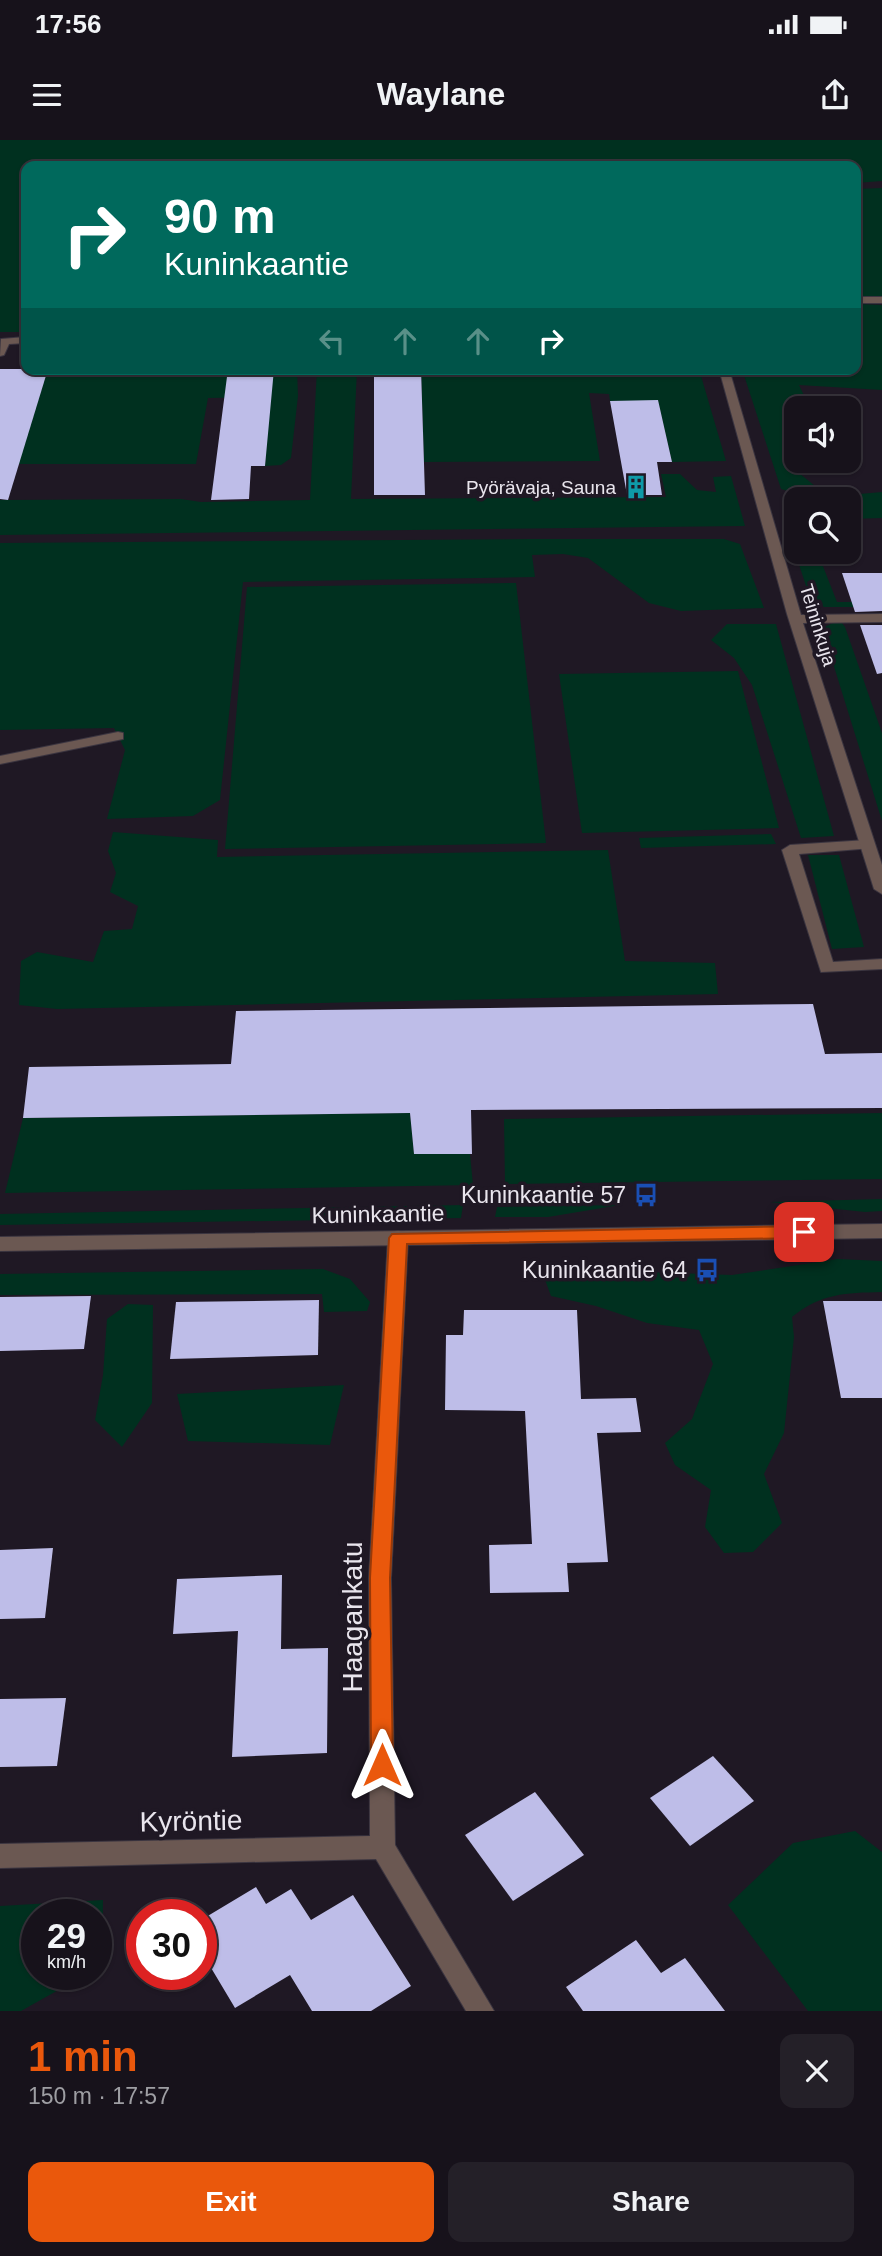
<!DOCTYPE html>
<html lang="en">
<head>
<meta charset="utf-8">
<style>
	:root { --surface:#17121b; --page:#242028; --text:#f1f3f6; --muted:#9e9ea3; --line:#36323a; --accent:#ea580c }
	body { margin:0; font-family:Arial,sans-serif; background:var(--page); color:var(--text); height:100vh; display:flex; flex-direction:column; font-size:26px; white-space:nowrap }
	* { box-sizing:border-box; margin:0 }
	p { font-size:23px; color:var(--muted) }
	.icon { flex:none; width:38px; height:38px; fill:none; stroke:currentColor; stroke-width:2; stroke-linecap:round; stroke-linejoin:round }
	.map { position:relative; height:1871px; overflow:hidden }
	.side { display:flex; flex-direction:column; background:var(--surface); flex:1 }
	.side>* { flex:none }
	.guide { position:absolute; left:21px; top:21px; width:840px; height:214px; border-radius:14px; box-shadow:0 2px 5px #0004,0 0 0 2px var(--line); background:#00695c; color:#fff; overflow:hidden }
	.buttons { position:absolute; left:784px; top:256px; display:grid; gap:14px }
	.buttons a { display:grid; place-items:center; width:77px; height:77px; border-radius:14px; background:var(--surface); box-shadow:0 2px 5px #0004,0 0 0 2px var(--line); font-size:35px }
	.speed { position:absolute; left:21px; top:1759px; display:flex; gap:14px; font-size:35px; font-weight:700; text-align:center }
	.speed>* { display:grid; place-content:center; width:91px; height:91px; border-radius:50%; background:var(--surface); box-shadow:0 2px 5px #0004,0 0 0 2px var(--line); line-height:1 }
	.speed small { font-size:18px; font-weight:400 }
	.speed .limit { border:10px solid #d22; background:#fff; color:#111 }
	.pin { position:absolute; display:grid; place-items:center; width:60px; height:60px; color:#fff; margin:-30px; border-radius:14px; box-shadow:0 4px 10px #0006 }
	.me { position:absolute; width:77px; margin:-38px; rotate:0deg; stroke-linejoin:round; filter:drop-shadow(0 0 5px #0008) }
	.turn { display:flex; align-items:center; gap:24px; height:147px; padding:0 28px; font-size:32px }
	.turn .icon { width:91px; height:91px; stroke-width:2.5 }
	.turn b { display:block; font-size:49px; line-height:60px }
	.lanes { display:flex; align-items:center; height:66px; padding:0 28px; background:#0003; justify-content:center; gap:35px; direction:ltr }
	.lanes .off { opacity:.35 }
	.round { display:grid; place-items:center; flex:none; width:74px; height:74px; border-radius:14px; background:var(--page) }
	.summary { display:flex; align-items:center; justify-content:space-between; height:119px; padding:0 28px }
	h1 { font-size:42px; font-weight:700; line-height:52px; color:var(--accent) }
	.button { display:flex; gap:14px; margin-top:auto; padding:14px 28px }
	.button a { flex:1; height:80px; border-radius:14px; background:var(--accent); color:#fff; font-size:28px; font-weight:700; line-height:80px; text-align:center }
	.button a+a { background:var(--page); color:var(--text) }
	.status { display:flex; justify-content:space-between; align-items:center; height:49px; padding:0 35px; background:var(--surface); direction:ltr }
	.status svg { height:19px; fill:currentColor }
	header { display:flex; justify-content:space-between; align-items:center; height:91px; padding:0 28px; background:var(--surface); font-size:32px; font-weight:700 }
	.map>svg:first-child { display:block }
	.green { fill:#00301f }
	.building { fill:#bebde8 }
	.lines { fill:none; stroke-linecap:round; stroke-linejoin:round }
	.service-casing { stroke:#3b3540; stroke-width:2 }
	.minor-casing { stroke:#3b3540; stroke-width:2 }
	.tertiary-casing { stroke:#3b3540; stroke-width:2 }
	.service { fill:#6b5852; fill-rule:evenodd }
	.minor { fill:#6b5852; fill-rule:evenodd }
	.tertiary { fill:#6b5852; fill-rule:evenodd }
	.route { fill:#ea580c; stroke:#983908; stroke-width:2 }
	.labels { text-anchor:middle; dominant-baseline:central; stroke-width:7; stroke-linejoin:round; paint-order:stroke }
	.far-poi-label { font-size:19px; fill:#e9e5ed; stroke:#1f1824; text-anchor:end }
	.far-street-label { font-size:19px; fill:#e9e5ed; stroke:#1f1824 }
	.poi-label { font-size:23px; fill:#e9e5ed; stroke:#1f1824; text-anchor:end }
	.street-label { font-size:23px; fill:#e9e5ed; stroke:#1f1824 }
	.near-street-label { font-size:28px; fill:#e9e5ed; stroke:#1f1824 }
</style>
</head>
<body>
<div class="status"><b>17:56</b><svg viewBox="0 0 49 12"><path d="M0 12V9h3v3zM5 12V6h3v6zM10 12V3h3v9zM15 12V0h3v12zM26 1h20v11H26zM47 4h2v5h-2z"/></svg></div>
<header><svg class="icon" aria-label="menu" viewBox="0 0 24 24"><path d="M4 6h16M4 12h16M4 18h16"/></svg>Waylane<svg class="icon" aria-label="share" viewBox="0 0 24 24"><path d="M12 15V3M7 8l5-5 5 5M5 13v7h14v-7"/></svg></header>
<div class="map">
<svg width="882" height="1871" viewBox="0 0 882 1871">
	<rect width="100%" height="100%" fill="#1f1824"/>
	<!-- green -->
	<g class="green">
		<polygon points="0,0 882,0 882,41 856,43 856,26 26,26 26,192 0,192"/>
		<polygon points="882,48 882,156 856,156 856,49"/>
		<polygon points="856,164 882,165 882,250 799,245 810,268 796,268 796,320 824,320 821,328 799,333 815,346 794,353 781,349 742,229 856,229"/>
		<polygon points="48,229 297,229 298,256 291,318 281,325 265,326 270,257 208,258 196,324 18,324"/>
		<polygon points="317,229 357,229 351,359 666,357 661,334 680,334 697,350 716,352 713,337 731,336 745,386 0,395 0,360 181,359 201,362 310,360"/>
		<polygon points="421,229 699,229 726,321 672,322 658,261 610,261 609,254 589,253 600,321 424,322"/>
		<polygon points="882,352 882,378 849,379 849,359 838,359 848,355"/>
		<polygon points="796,370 796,411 817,411 837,462 882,462 882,467 824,467 809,455 783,376"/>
		<polygon points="530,399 724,399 740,404 764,468 681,471 649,463 588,418 563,414 532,415 535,437 243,442 220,660 193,676 107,679 125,610 114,588 0,590 0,403"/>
		<polygon points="516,443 546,703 225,709 247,447"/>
		<polygon points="833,483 842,483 845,487 882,593 882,681 822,488"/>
		<polygon points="727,484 776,484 834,696 801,698 752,545 734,518 711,500"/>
		<polygon points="738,531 779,688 582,693 559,534"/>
		<polygon points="113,692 218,700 217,717 608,710 625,821 715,823 718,854 57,869 19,865 21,821 37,812 93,822 104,791 132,789 138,766 110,752 116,733 108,711"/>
		<polygon points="771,694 776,704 641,708 639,698"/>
		<polygon points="808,715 839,715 864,807 832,809"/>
		<polygon points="410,973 414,1014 470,1014 473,1045 5,1053 23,978"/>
		<polygon points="882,973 882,1039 505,1044 504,979"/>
		<polygon points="882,1059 882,1071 865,1072 770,1062"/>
		<polygon points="463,1065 461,1078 0,1085 0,1074"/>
		<polygon points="620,1065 548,1077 495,1077 497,1067"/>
		<path d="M 838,1119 L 882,1121 L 882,1152 C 845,1153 822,1153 792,1177 L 794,1197 L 784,1293 L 764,1334 L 782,1383 L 753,1412 L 724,1413 L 705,1387 L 711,1350 L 675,1325 L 665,1303 L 692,1279 L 713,1224 L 699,1190 L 647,1183 L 596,1166 L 551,1156 L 544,1137 L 562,1129 L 732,1135 Z"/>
		<polygon points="323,1129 350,1139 370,1162 367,1171 324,1172 322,1154 0,1155 0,1134"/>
		<polygon points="128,1164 153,1165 152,1263 122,1307 95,1280 103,1235 107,1179"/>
		<polygon points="344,1245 330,1305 188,1301 177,1254"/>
		<polygon points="855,1691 882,1712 882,1871 808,1871 728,1765 793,1703"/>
		<polygon points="103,1760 102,1826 96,1829 96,1774 37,1774 37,1834 87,1834 21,1871 0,1871 0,1766"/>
	</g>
	<!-- building -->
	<g class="building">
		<polygon points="0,229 48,229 8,360 0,359"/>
		<polygon points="228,229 274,229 265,326 251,326 249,359 211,360"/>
		<polygon points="374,229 421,229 425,355 374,355"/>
		<polygon points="658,260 672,322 657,322 662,355 627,355 610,261"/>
		<polygon points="842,433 882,433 882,471 855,472"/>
		<polygon points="860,485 882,485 882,533 877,534"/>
		<polygon points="813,864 825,914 882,913 882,968 471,970 472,1014 414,1014 410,973 23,978 29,927 231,924 236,871"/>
		<polygon points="91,1156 84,1209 0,1211 0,1157"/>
		<polygon points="319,1160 318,1215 170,1219 176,1162"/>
		<polygon points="823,1161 882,1161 882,1258 841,1258"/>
		<polygon points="464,1170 577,1170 581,1259 636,1258 641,1292 597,1293 608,1422 567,1423 569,1452 490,1453 489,1405 532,1404 525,1271 445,1270 446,1195 463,1195"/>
		<polygon points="53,1408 45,1478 0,1479 0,1410"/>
		<polygon points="282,1435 281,1509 328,1508 327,1613 232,1617 238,1491 173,1494 177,1439"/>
		<polygon points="66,1558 57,1626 0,1627 0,1559"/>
		<polygon points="713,1616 754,1661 690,1706 650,1658"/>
		<polygon points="535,1652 584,1715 513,1761 465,1695"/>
		<polygon points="256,1747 266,1764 291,1749 311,1780 353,1755 411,1846 371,1871 312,1871 290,1835 235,1868 201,1811 201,1780"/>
		<polygon points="636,1800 661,1833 685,1818 725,1871 583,1871 566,1847"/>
	</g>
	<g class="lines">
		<!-- service casing -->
		<g class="service-casing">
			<g id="service">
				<rect x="856" y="157" width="26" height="6"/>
				<polygon points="26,197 26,203 9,204 4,215 0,216 1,199"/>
				<polygon points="118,592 123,593 123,599 0,624 0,616"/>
				<polygon points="867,700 875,705 872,708 799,714 833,822 882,819 882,829 821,832 782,710 790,705"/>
			</g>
		</g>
		<!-- minor casing -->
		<g class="minor-casing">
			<g id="minor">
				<polygon points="719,229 729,229 801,475 882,474 882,482 803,483 882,725 882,754 874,749 787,474"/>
				<polygon points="398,1091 405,1093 408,1098 391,1438 395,1705 494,1871 466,1871 376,1719 0,1728 0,1704 370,1696 369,1438 388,1098 391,1093"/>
			</g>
		</g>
		<!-- tertiary casing -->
		<g class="tertiary-casing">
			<polygon id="tertiary" points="882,1084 882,1098 0,1111 0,1097"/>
		</g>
		<!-- service -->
		<use href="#service" class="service"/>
		<!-- minor -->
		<use href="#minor" class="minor"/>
		<!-- tertiary -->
		<use href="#tertiary" class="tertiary"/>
	</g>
	<!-- route -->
	<polygon class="route" points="804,1086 813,1092 804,1098 407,1104 390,1438 393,1625 390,1632 382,1635 374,1632 371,1625 370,1438 389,1098 392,1094"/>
	<!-- icons -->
	<defs>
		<g id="building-bare" transform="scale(1.89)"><path d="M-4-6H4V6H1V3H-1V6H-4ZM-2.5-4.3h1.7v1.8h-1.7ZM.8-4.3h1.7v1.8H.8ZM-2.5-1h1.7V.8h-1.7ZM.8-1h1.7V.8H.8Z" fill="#0f9aa8" stroke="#1f1824" stroke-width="2.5" paint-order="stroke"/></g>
		<g id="bus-bare" transform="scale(1.89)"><path d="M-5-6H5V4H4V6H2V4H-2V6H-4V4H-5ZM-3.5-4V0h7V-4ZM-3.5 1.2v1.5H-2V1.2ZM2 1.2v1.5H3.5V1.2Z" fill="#1a4fb4" stroke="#1f1824" stroke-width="2.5" paint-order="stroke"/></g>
	</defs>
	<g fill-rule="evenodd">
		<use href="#building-bare" x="636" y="347"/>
		<use href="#bus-bare" x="646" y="1055"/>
		<use href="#bus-bare" x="707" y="1130"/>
	</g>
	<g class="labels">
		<!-- far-poi labels -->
		<g class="far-poi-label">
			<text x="616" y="347">Pyörävaja, Sauna</text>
		</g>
		<!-- far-street labels -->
		<g class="far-street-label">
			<text transform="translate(818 485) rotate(73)">Teininkuja</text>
		</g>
		<!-- poi labels -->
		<g class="poi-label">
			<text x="626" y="1055">Kuninkaantie 57</text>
			<text x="687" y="1130">Kuninkaantie 64</text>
		</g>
		<!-- street labels -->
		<g class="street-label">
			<text transform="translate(378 1074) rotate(-1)">Kuninkaantie</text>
		</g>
		<!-- near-street labels -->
		<g class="near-street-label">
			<text transform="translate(352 1477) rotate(-90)">Haagankatu</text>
			<text transform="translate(191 1681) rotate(-1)">Kyröntie</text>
		</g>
	</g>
</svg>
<div class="buttons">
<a><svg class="icon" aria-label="sound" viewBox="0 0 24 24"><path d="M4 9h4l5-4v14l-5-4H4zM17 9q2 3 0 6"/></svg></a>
<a><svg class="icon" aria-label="search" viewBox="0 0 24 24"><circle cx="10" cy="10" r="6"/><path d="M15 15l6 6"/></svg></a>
</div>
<div class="speed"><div>29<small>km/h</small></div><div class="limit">30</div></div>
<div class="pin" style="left:804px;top:1092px;background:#d93025"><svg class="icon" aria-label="arrive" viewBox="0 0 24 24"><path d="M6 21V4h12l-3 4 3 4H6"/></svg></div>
<svg class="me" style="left:382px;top:1625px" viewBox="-20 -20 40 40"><path d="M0-17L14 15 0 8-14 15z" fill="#ea580c" stroke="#fff" stroke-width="4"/></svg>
<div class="guide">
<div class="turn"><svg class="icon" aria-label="right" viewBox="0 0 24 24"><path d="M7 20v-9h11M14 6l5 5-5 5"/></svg><div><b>90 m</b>Kuninkaantie</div></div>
<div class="lanes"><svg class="icon off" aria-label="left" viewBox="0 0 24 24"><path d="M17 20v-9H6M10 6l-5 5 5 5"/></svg><svg class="icon off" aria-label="ahead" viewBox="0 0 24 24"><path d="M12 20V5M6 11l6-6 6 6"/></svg><svg class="icon off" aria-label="ahead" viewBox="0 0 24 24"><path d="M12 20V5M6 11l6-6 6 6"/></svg><svg class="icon" aria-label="right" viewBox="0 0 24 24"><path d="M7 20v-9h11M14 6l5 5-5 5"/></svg></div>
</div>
</div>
<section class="side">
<div class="summary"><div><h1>1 min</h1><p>150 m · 17:57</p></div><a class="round"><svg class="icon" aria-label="close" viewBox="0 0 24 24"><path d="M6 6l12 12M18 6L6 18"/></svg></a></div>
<div class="button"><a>Exit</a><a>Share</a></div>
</section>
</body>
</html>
